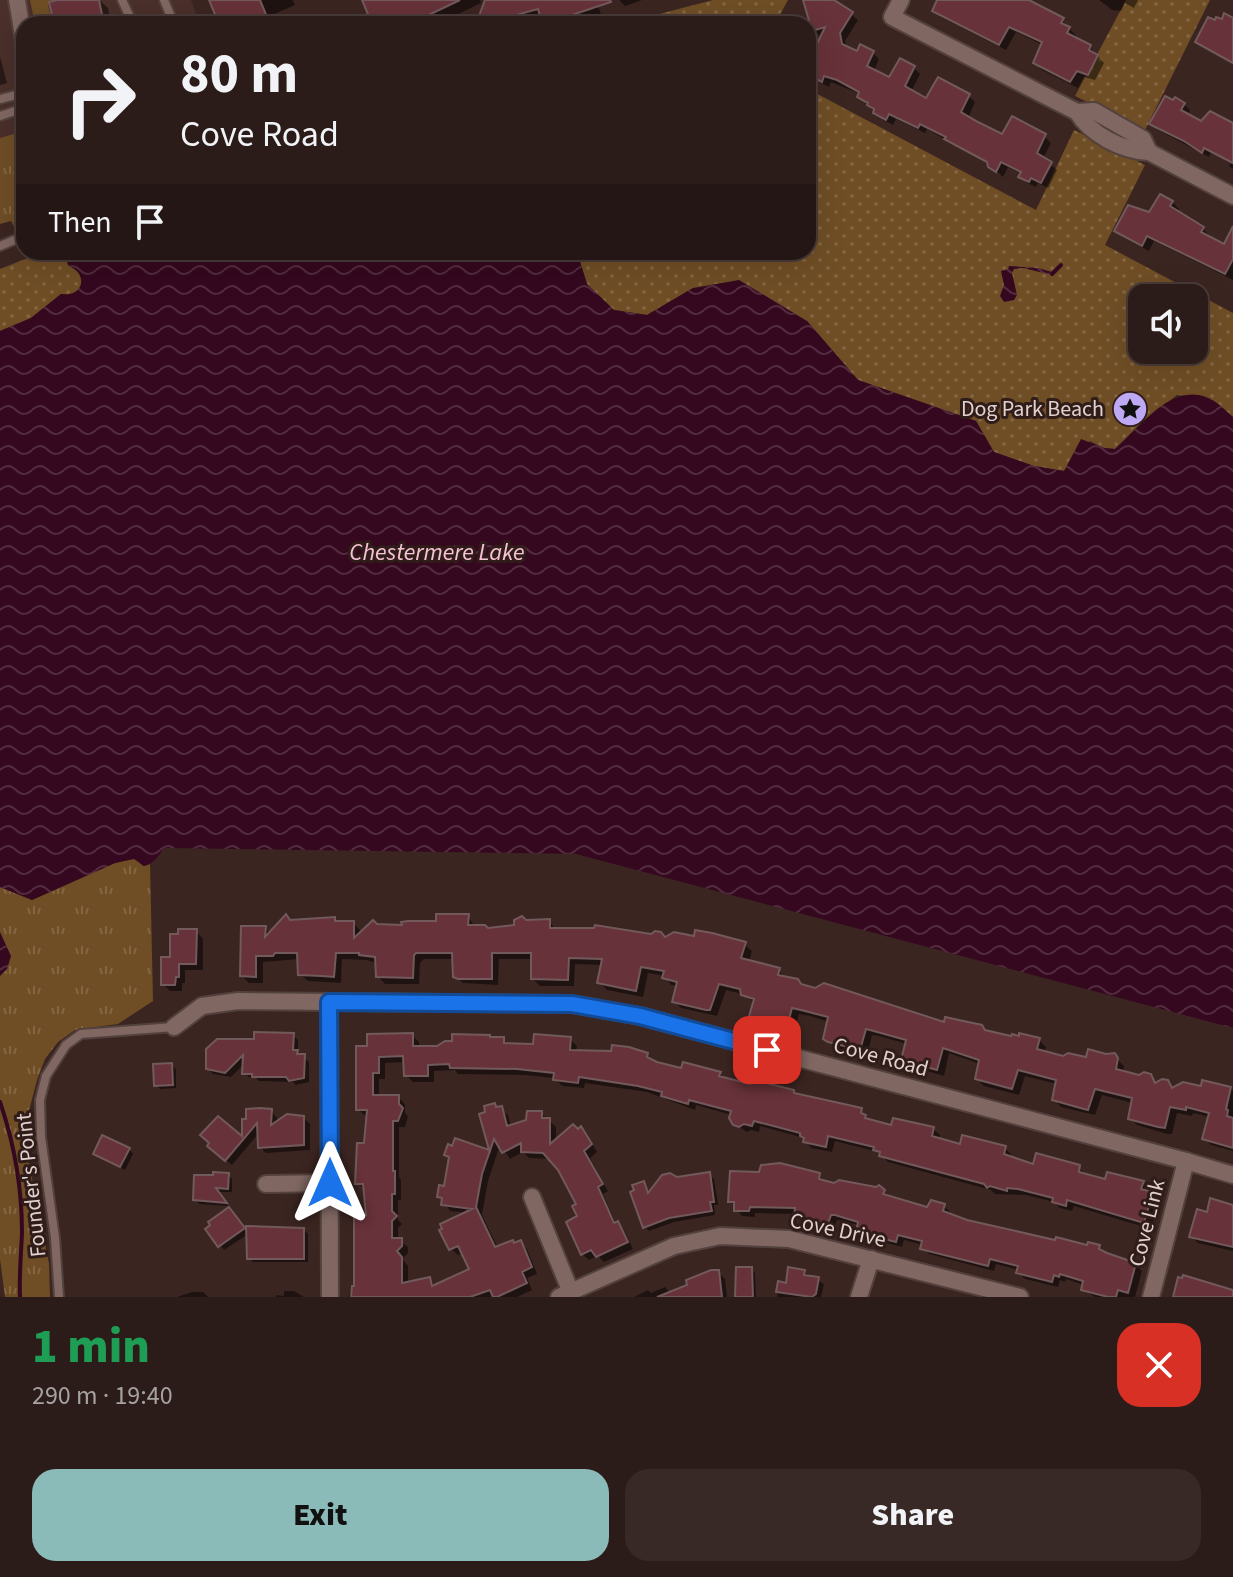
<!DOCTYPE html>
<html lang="en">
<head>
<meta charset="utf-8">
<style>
	:root { --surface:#2c1c19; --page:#382926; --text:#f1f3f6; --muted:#a6a1a2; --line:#483a38; --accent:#8bbbb9 }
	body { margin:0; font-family:"Source Sans 3",sans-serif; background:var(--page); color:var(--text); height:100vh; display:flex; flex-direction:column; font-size:30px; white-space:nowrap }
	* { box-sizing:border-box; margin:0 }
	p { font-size:26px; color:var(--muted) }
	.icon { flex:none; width:44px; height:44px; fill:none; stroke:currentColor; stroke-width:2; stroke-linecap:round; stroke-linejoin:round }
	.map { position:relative; height:1297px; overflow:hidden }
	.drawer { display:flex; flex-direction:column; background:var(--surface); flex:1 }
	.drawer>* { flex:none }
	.top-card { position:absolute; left:16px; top:16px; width:800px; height:244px; border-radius:24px; box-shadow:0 8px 32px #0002,0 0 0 2px var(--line); background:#2c1c19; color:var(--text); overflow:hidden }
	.controls { position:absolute; left:1128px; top:284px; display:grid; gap:16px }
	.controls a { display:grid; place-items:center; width:80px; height:80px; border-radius:16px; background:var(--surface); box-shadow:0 8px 32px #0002,0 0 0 2px var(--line); font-size:40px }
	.pin { position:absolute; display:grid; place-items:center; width:68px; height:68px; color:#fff; margin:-34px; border-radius:16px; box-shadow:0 4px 12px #0006 }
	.me { position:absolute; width:88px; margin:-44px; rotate:0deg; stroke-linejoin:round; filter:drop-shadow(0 0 6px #0008) }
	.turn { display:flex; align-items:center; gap:28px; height:168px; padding:0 32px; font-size:36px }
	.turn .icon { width:104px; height:104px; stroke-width:2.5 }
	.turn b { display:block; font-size:56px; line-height:68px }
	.then { display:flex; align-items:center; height:76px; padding:0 32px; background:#0003; gap:16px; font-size:30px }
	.round { display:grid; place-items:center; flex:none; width:84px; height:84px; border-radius:24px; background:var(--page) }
	.headline { display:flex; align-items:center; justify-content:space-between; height:136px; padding:0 32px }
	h1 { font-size:48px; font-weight:800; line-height:60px; color:#1e9e55 }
	.primary-button { display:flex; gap:16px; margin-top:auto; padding:16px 32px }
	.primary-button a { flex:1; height:92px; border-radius:24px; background:var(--accent); color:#111; font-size:32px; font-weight:800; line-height:92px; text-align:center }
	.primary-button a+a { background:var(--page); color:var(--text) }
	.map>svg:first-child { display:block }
	.built { fill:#4a2f2a }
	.grass { fill:url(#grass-tufts) }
	.park { fill:url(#park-dots); fill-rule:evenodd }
	.water { fill:url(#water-waves) }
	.shadow { fill:#0007 }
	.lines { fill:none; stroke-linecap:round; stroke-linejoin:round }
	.stream { stroke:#35081f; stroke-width:4 }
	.building { fill:#673239; stroke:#72595b; stroke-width:2 }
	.lane-casing { stroke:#53413d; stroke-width:12 }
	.street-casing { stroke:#53413d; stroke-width:20 }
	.lane { stroke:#806762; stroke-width:8 }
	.street { stroke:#806762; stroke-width:16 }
	.route-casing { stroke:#114b97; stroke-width:20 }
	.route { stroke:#1a73e8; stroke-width:14 }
	.labels { text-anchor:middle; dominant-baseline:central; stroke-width:6; stroke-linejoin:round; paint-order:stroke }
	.poi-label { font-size:22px; fill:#e0d1ce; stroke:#301c18; text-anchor:end }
	.street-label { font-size:22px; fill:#e0d1ce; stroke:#301c18 }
	.water-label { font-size:24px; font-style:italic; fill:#f6c3d7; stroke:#301c18 }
</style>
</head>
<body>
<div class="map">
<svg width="1233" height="1297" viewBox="0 0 1233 1297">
	<defs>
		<pattern id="grass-tufts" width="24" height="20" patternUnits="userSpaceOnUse" patternTransform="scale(2)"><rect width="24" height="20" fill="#6f4e25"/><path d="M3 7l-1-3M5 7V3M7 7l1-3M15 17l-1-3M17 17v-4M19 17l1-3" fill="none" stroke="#836643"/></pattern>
		<pattern id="park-dots" width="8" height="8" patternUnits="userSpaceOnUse" patternTransform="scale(2)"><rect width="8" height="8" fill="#6f4e25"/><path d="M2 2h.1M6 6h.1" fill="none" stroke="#836643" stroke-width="1.8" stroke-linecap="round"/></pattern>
		<pattern id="water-waves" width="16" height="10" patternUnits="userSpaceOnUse" patternTransform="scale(2)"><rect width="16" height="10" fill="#35081f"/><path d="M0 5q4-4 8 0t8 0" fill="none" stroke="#522b3e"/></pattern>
	</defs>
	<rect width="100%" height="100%" fill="#3b2521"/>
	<!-- built -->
	<polygon class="built" points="0,0 191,0 200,24 24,24 24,203 0,211"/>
	<!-- grass -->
	<g class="grass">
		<polygon points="30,0 53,0 48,5 52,24 35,24"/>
		<polygon points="18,133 24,148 24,226 16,230 11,221 0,224 0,138"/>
		<polygon points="135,858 143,866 150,864 153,1001 118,1024 75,1030 58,1042 45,1059 37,1080 23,1134 49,1264 50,1297 5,1297 0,1259 0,887 32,900 115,863"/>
	</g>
	<!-- park -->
	<g class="park">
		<polygon points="713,0 788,0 775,24 621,24"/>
		<polygon points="1126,0 1210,0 1145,130 1075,96"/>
		<path d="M 808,89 L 1036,210 L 1074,130 L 1145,165 L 1105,245 L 1233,313 L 1233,417 C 1211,399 1205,397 1177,395 L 1140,424 L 1115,449 L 1104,448 L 1090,441 L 1064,471 L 1034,466 L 994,452 L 976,421 L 858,380 L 807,321 L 693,288 L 647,315 L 614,310 L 587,284 L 577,252 L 808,252 ZM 1142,298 L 1194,298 L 1194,350 L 1142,350 Z"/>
		<path d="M 27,252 L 65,252 L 68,265 L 80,273 C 84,283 80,290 71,295 L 61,294 L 31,318 L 0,331 L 0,269 L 28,258 Z"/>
	</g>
	<!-- water -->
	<g class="water">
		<path d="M 75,252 L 577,252 L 587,284 L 614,310 L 647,315 L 693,288 L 739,280 L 807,321 L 858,380 L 976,421 L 994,452 L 1034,466 L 1064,471 L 1081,439 L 1104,448 L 1115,449 C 1142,426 1174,377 1214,401 C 1221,405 1227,412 1233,417 L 1233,1028 L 576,854 L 164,848 C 158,856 154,864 144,866 L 134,859 L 115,863 L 32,900 L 0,887 L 0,331 L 31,318 L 61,294 C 84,298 89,274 68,265 L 66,256 Z"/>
		<polygon points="1009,266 1038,268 1052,272 1052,275 1023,268 1014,269 1012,273 1017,295 1014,300 1004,302 1000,296 1004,285 1001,271 1008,269"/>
		<polygon points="0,932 11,956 7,969 0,976"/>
	</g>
	<!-- shadow -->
	<g class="shadow">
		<polygon points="64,0 99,0 108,8 111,24 56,24"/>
		<polygon points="215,0 293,0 295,5 270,16 273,24 213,24 219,20"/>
		<polygon points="364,0 480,0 481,3 438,24 374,24"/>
		<polygon points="500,0 596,0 601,14 571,24 544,24 542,16 522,24 478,24"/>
		<polygon points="619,0 642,0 625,6"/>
		<polygon points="806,0 834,0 858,20 845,41 847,49 858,54 873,53 879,59 874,71 890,80 914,68 920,74 911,92 926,100 966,94 975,102 968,118 1002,137 1044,136 1051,143 1043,159 1057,170 1048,188 1038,183 1036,187 1027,183 1021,176 1022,174 1008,167 1003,177 990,165 927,129 925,133 896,119 893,125 882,119 859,97 860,94 831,82 829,87 817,81 811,75 824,35 820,36 813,30"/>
		<polygon points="939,0 1024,0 1062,20 1076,36 1074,39 1090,47 1104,63 1095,80 1084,77 1078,88 1042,70 1035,63 1043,45 1016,32 1006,50 941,17 934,10"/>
		<polygon points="1099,0 1138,0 1134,8 1125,3 1121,11 1112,10"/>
		<polygon points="0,57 7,83 0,85"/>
		<polygon points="1184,104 1190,110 1187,116 1202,123 1233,130 1233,169 1229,166 1231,163 1211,152 1209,157 1158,130 1152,124"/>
		<polygon points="1172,202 1179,209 1177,213 1203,229 1210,236 1208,238 1224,247 1233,242 1233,280 1154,241 1149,251 1123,237 1117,230"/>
		<polygon points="468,916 475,927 487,930 516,927 525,922 549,921 556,930 744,944 752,951 749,962 778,969 785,979 802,987 945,1025 1012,1039 1039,1040 1046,1047 1044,1053 1063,1058 1117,1059 1124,1066 1123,1073 1139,1077 1150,1076 1158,1084 1167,1082 1174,1089 1202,1089 1204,1082 1233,1090 1233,1151 1211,1145 1204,1138 1210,1117 1193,1113 1192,1116 1177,1113 1172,1134 1167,1134 1137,1125 1130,1118 1133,1103 1102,1095 1095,1115 1061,1107 1054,1099 1057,1084 1025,1076 1019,1095 984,1086 977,1079 980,1064 949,1053 944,1076 910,1066 903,1059 907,1044 879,1036 872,1035 867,1056 837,1048 825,1039 829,1022 810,1016 799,1014 793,1037 758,1027 750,1020 755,1003 742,994 726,990 717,1016 681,1008 674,1001 678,986 671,985 665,976 648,973 643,997 607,990 600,983 603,965 575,964 574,986 540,986 533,979 533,959 499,959 498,985 463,983 455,976 455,959 424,959 420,963 419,984 385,984 378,976 377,963 366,960 342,959 341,983 308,981 300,974 300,959 263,962 263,983 249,983 242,976 265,928 271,934 291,922 334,920 337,923 353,923 360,930 360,935 376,926 404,927"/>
		<polygon points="196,931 203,939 203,970 185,970 185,983 182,983 182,991 170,991 163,984"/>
		<polygon points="293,1035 298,1040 298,1053 309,1062 309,1082 296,1085 293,1082 259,1081 256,1078 250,1078 244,1073 245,1063 231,1077 213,1074 208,1068 256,1041"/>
		<polygon points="412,1035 419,1042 419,1048 437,1048 491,1039 503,1039 509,1045 535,1046 570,1039 577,1046 576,1052 647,1054 654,1061 682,1071 720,1073 726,1080 793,1092 797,1096 861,1110 867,1119 893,1127 933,1129 940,1135 939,1140 961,1146 1005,1148 1011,1154 1010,1158 1035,1167 1079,1167 1085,1176 1106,1181 1143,1183 1149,1190 1148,1193 1158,1200 1151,1229 1074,1206 1072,1211 1060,1208 1054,1202 1026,1195 995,1194 991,1190 888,1162 878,1152 835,1141 832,1152 811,1148 804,1138 760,1126 759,1132 751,1130 747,1132 735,1124 732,1115 696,1105 695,1110 647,1092 585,1083 584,1088 562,1086 554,1078 525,1075 458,1074 455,1070 434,1071 434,1082 413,1082 406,1075 405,1062 385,1063 385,1079 379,1079 379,1097 398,1097 405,1104 405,1113 408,1116 405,1127 399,1127 399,1177 401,1180 401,1200 398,1200 398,1220 402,1224 398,1228 398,1240 408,1247 408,1253 402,1259 408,1266 408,1284 429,1280 436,1286 471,1270 463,1253 458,1255 451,1249 468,1213 450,1211 440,1196 446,1188 456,1141 492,1153 481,1115 494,1105 508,1115 511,1127 528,1121 541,1113 556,1127 556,1141 581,1129 587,1135 597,1152 590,1158 608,1191 603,1194 616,1224 624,1230 633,1249 604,1262 598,1256 589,1260 582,1254 579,1205 560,1169 551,1159 529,1158 523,1152 510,1159 500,1145 488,1181 482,1215 498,1248 521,1243 527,1249 537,1274 527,1278 532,1290 517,1297 349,1297 350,1292 356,1288 368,1217 366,1190 357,1183 366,1145 369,1115 364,1115 358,1109 369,1048"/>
		<polygon points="171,1065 176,1069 176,1088 160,1089 156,1085"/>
		<polygon points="271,1111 277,1118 277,1123 304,1118 310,1124 310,1150 266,1153 260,1147 259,1133 232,1165 216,1152 218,1119 244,1141 244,1121"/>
		<polygon points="129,1149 133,1154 125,1170 95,1154"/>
		<polygon points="228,1175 232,1179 232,1192 217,1192 228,1206 199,1204 195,1199"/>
		<polygon points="709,1175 714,1179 718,1205 714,1205 715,1215 674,1222 649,1231 645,1227 643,1183 650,1194 677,1180"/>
		<polygon points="819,1175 825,1183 876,1190 879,1187 890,1198 929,1210 944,1206 950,1212 949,1216 967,1222 1088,1248 1099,1247 1106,1253 1135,1265 1142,1271 1135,1297 1095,1297 1083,1289 1084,1285 1066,1279 1065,1282 1060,1280 1058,1287 1025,1279 1018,1272 1019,1270 996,1264 994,1271 929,1254 923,1248 923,1245 904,1240 902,1247 864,1237 858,1231 859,1225 843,1221 837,1220 834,1229 802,1221 795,1214 755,1213 755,1217 742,1216 730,1201"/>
		<polygon points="1233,1206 1233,1251 1198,1243 1191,1236 1208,1214"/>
		<polygon points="233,1214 248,1234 224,1250 208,1229"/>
		<polygon points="304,1230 308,1234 308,1262 253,1262 249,1258"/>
		<polygon points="751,1269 755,1273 756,1297 737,1297"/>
		<polygon points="718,1272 725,1279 727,1297 634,1297 648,1290 651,1293 665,1287 670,1293"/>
		<polygon points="804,1272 824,1284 821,1297 777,1297 780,1284 788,1285"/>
		<polygon points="284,1291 294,1291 304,1297 276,1297 276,1295 284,1296"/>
		<polygon points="192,1292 203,1292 208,1297 177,1297"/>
	</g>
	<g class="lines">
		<!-- stream -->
		<g class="stream">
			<polyline points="1052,274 1061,265"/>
			<path d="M 0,1102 C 14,1143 22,1190 22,1233 C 21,1255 19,1276 20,1297"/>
		</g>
	</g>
	<!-- building -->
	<g class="building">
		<polygon points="57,0 99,0 104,24 54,24 49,2"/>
		<polygon points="209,0 260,0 270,24 219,24"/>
		<polygon points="362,0 460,0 420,19 422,24 372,24"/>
		<polygon points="485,0 610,0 611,2 557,20 558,24 542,24 538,9 516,15 513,24 476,24"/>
		<polygon points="803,0 834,0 853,12 840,33 842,44 857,51 860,44 874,51 867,66 889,77 900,58 915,66 905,86 926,98 938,77 970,94 961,112 978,122 1002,134 1012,116 1046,134 1037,153 1052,162 1041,183 1031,178 1029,182 1018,177 1021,172 1001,162 996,172 988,167 987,162 944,139 946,137 920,124 918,128 889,114 886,120 873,113 874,109 867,105 868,103 857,97 859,92 837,80 824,76 822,82 808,75 808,63 825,27 812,31"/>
		<polygon points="937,0 1029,0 1064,18 1061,23 1070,27 1067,33 1091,45 1089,50 1098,55 1088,75 1077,71 1070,82 1033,63 1042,42 1009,27 999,45 932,11"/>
		<polygon points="1224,13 1233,18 1233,63 1195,42 1208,17 1215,20 1216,17 1222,19"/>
		<polygon points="1165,96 1173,100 1175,97 1185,103 1181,110 1201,121 1210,111 1233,123 1233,163 1204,148 1202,153 1184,141 1149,124"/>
		<polygon points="1160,194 1173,201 1170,206 1204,227 1201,232 1224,244 1233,226 1233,259 1225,274 1147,236 1142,246 1114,231 1128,205 1149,212"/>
		<polygon points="286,914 290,920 335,917 335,921 354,921 354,938 373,920 377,924 402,925 401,922 408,921 436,921 436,914 469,914 468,925 485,925 488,928 514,925 514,920 522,916 526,920 550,919 550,928 594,928 595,925 651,934 655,931 661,932 665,937 674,932 694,936 695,930 712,933 746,942 741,958 780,968 778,975 798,979 801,984 815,988 824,983 944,1022 945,1017 982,1025 985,1030 1011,1036 1012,1034 1019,1036 1019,1033 1040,1038 1037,1049 1063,1056 1068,1053 1086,1057 1088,1049 1106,1054 1115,1053 1118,1058 1116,1069 1139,1075 1144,1072 1151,1074 1155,1083 1162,1079 1168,1080 1172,1088 1183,1082 1201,1086 1202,1080 1231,1087 1226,1109 1228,1110 1227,1116 1233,1118 1233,1148 1202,1139 1209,1113 1186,1107 1186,1110 1170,1107 1165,1128 1158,1127 1128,1119 1132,1098 1095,1089 1088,1110 1084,1109 1052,1100 1056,1080 1018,1070 1012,1089 975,1079 979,1060 943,1048 937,1070 901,1060 906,1040 870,1030 866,1029 860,1050 828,1042 823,1039 828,1017 801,1010 792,1008 786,1031 748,1020 754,999 741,995 740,989 719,984 710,1010 706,1010 672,1002 677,982 662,978 664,971 641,967 636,991 597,983 602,959 569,958 568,980 531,979 531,953 492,953 492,979 458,979 453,977 452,953 416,953 414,955 413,978 376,977 375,957 359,955 359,953 336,953 334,977 322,976 298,975 297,953 275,953 273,956 256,956 256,977 240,976 241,926 266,926 265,937"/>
		<polygon points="178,929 197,929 196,964 179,964 179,977 176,977 175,985 161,985 161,957 170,957 170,934 178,934"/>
		<polygon points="254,1032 294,1033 293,1050 298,1050 297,1054 305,1054 304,1078 289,1081 286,1077 252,1077 252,1074 242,1074 243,1055 225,1073 206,1069 206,1049 217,1039 254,1039"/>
		<polygon points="413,1033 413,1046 437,1046 445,1041 452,1041 452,1034 490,1035 490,1037 504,1037 504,1043 533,1044 534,1034 571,1037 570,1050 611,1051 612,1045 629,1047 648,1053 647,1057 657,1062 681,1068 683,1062 721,1072 719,1076 750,1084 751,1079 758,1081 794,1090 794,1093 862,1108 861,1113 866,1115 865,1118 891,1125 893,1118 934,1127 932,1136 960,1144 962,1135 1006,1146 1004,1154 1033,1164 1036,1153 1080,1165 1079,1172 1105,1179 1107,1172 1144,1181 1141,1189 1153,1192 1144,1223 1067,1200 1066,1206 1052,1202 1053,1198 1018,1189 1007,1188 1007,1191 990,1186 987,1188 984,1184 879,1156 880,1152 873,1150 874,1147 828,1136 826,1147 803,1142 804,1138 800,1136 800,1133 754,1121 752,1126 744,1124 739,1127 733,1125 729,1118 731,1111 689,1100 688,1104 661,1096 662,1092 638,1086 579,1077 578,1083 553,1080 554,1073 517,1069 450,1068 449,1064 428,1065 428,1076 404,1076 403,1056 379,1057 379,1073 373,1073 373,1095 399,1095 399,1104 403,1108 398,1121 393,1121 393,1171 395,1171 395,1194 392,1194 392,1211 397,1216 392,1221 392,1238 402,1238 402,1246 397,1251 402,1257 402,1283 430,1277 432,1286 469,1269 458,1246 449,1250 439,1230 442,1229 440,1224 472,1209 441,1205 442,1198 437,1197 439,1185 444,1186 449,1157 444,1155 448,1144 452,1146 455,1138 489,1150 479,1114 485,1112 484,1106 495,1103 496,1107 502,1106 507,1126 526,1120 527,1111 542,1111 542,1118 550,1118 550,1144 573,1124 578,1129 581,1126 592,1144 584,1151 603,1184 598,1187 614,1223 618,1221 628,1242 596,1257 591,1250 581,1255 566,1222 577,1216 572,1206 576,1204 558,1170 543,1153 521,1152 521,1143 502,1153 494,1139 482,1174 476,1207 495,1247 513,1240 514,1243 521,1240 532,1267 522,1272 527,1283 497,1297 493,1297 490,1290 470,1297 351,1297 352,1286 354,1286 354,1215 366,1215 363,1184 355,1184 357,1143 364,1143 367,1110 356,1110 356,1046 367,1046 367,1034"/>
		<polygon points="172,1063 173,1085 154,1086 153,1064"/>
		<polygon points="259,1108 272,1109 271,1125 287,1114 304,1116 304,1145 258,1148 257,1123 225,1161 207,1146 209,1143 200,1135 218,1116 242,1136 242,1119 246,1119 246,1109"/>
		<polygon points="102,1135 130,1148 120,1167 93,1154"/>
		<polygon points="780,1163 820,1173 819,1179 834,1183 839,1180 876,1187 879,1185 885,1190 883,1194 927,1207 931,1200 945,1204 943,1211 967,1220 1055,1240 1056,1237 1087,1245 1088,1242 1100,1245 1099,1249 1107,1253 1136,1263 1128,1293 1118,1290 1116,1297 1108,1297 1081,1290 1083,1281 1060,1274 1059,1277 1054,1275 1052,1282 1016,1273 1018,1266 990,1259 988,1266 920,1249 922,1241 898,1235 896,1242 856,1232 858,1222 835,1215 831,1215 828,1224 794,1215 795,1208 750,1207 749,1211 734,1211 734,1202 728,1202 730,1171 759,1172 761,1165"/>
		<polygon points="213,1172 229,1173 228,1189 216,1188 227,1203 193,1200 194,1175 213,1175"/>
		<polygon points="710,1172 714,1202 710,1202 712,1211 669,1218 643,1228 630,1192 634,1190 632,1185 644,1181 648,1193 662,1175 670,1173 677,1177"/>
		<polygon points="1210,1198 1233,1205 1233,1247 1189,1237 1197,1209 1207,1212"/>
		<polygon points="229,1207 245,1228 218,1247 205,1229 210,1225 208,1222"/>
		<polygon points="246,1226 304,1228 304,1259 247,1259"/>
		<polygon points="736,1267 752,1267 753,1297 735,1297"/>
		<polygon points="788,1267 805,1270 804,1275 819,1277 816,1294 812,1297 776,1292 778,1281 786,1283"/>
		<polygon points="711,1270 719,1270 722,1297 657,1297 687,1285 686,1280"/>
		<polygon points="1183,1275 1233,1290 1233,1297 1173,1297 1178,1277 1182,1278"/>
	</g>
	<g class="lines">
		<!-- lane casing -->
		<g class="lane-casing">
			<g id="lane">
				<polyline points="122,0 133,24"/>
				<polyline points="164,0 174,24"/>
				<polyline points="0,99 16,95 24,96"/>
				<polyline points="0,116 24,108"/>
				<polyline points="0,246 24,236"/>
				<polyline points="59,1297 55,1238 41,1137 40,1100 46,1076 66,1045 81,1034 174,1027"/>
			</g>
		</g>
		<!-- street casing -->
		<g class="street-casing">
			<g id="street">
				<polyline points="17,0 24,42"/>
				<polyline points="901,0 892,17 1077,112 1094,111 1143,139 1149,152"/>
				<path d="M 1077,112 C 1090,134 1122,151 1149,152 L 1233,196"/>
				<polyline points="329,1002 330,1297"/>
				<polyline points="174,1027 202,1006 238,1001 572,1004 640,1016 1186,1161 1233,1175"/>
				<polyline points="266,1184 330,1183"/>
				<polyline points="532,1197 570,1290"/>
				<polyline points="559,1297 674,1246 720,1236 789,1239 1020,1297"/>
				<polyline points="859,1297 871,1259"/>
				<polyline points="1151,1297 1186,1161"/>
			</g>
		</g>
		<!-- lane -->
		<use href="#lane" class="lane"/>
		<!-- street -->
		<use href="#street" class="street"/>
	</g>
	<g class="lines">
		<!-- route casing -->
		<g class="route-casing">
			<polyline id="route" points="330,1183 329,1002 572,1004 640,1016 767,1050"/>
		</g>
		<!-- route -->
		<use href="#route" class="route"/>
	</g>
	<!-- icons -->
	<defs>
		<g id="sight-disc" transform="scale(1.8)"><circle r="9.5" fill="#bea9f5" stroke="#301c18"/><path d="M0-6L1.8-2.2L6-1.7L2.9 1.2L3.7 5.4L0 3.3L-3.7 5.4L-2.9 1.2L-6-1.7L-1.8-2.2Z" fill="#111"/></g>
	</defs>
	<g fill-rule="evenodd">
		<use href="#sight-disc" x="1130" y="409"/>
	</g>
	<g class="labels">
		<!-- poi labels -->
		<g class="poi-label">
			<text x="1104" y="409">Dog Park Beach</text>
		</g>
		<!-- street labels -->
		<g class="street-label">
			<text transform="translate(881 1057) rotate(15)">Cove Road</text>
			<text transform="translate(31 1185) rotate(-96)">Founder's Point</text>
			<text transform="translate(1147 1223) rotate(-76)">Cove Link</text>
			<text transform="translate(838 1230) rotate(12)">Cove Drive</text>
		</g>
		<!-- water labels -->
		<g class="water-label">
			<text x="437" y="552">Chestermere Lake</text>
		</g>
	</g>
</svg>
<div class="controls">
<a><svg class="icon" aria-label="sound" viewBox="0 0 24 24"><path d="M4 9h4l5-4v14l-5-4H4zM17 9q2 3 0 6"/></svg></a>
</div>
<div class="pin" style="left:767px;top:1050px;background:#d93025"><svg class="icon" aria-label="arrive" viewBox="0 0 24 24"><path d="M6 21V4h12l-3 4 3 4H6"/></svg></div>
<svg class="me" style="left:330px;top:1183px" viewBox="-20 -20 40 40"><path d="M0-17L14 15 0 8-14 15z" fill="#1a73e8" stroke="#fff" stroke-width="4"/></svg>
<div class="top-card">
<div class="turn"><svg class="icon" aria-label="right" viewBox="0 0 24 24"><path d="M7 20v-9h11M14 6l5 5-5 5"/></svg><div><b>80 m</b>Cove Road</div></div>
<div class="then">Then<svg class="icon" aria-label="arrive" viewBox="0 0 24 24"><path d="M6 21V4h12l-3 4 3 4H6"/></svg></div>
</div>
</div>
<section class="drawer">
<div class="headline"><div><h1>1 min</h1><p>290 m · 19:40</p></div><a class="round" style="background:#d93025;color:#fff"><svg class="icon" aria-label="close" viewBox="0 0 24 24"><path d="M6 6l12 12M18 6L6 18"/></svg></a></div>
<div class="primary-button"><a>Exit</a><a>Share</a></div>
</section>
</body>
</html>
